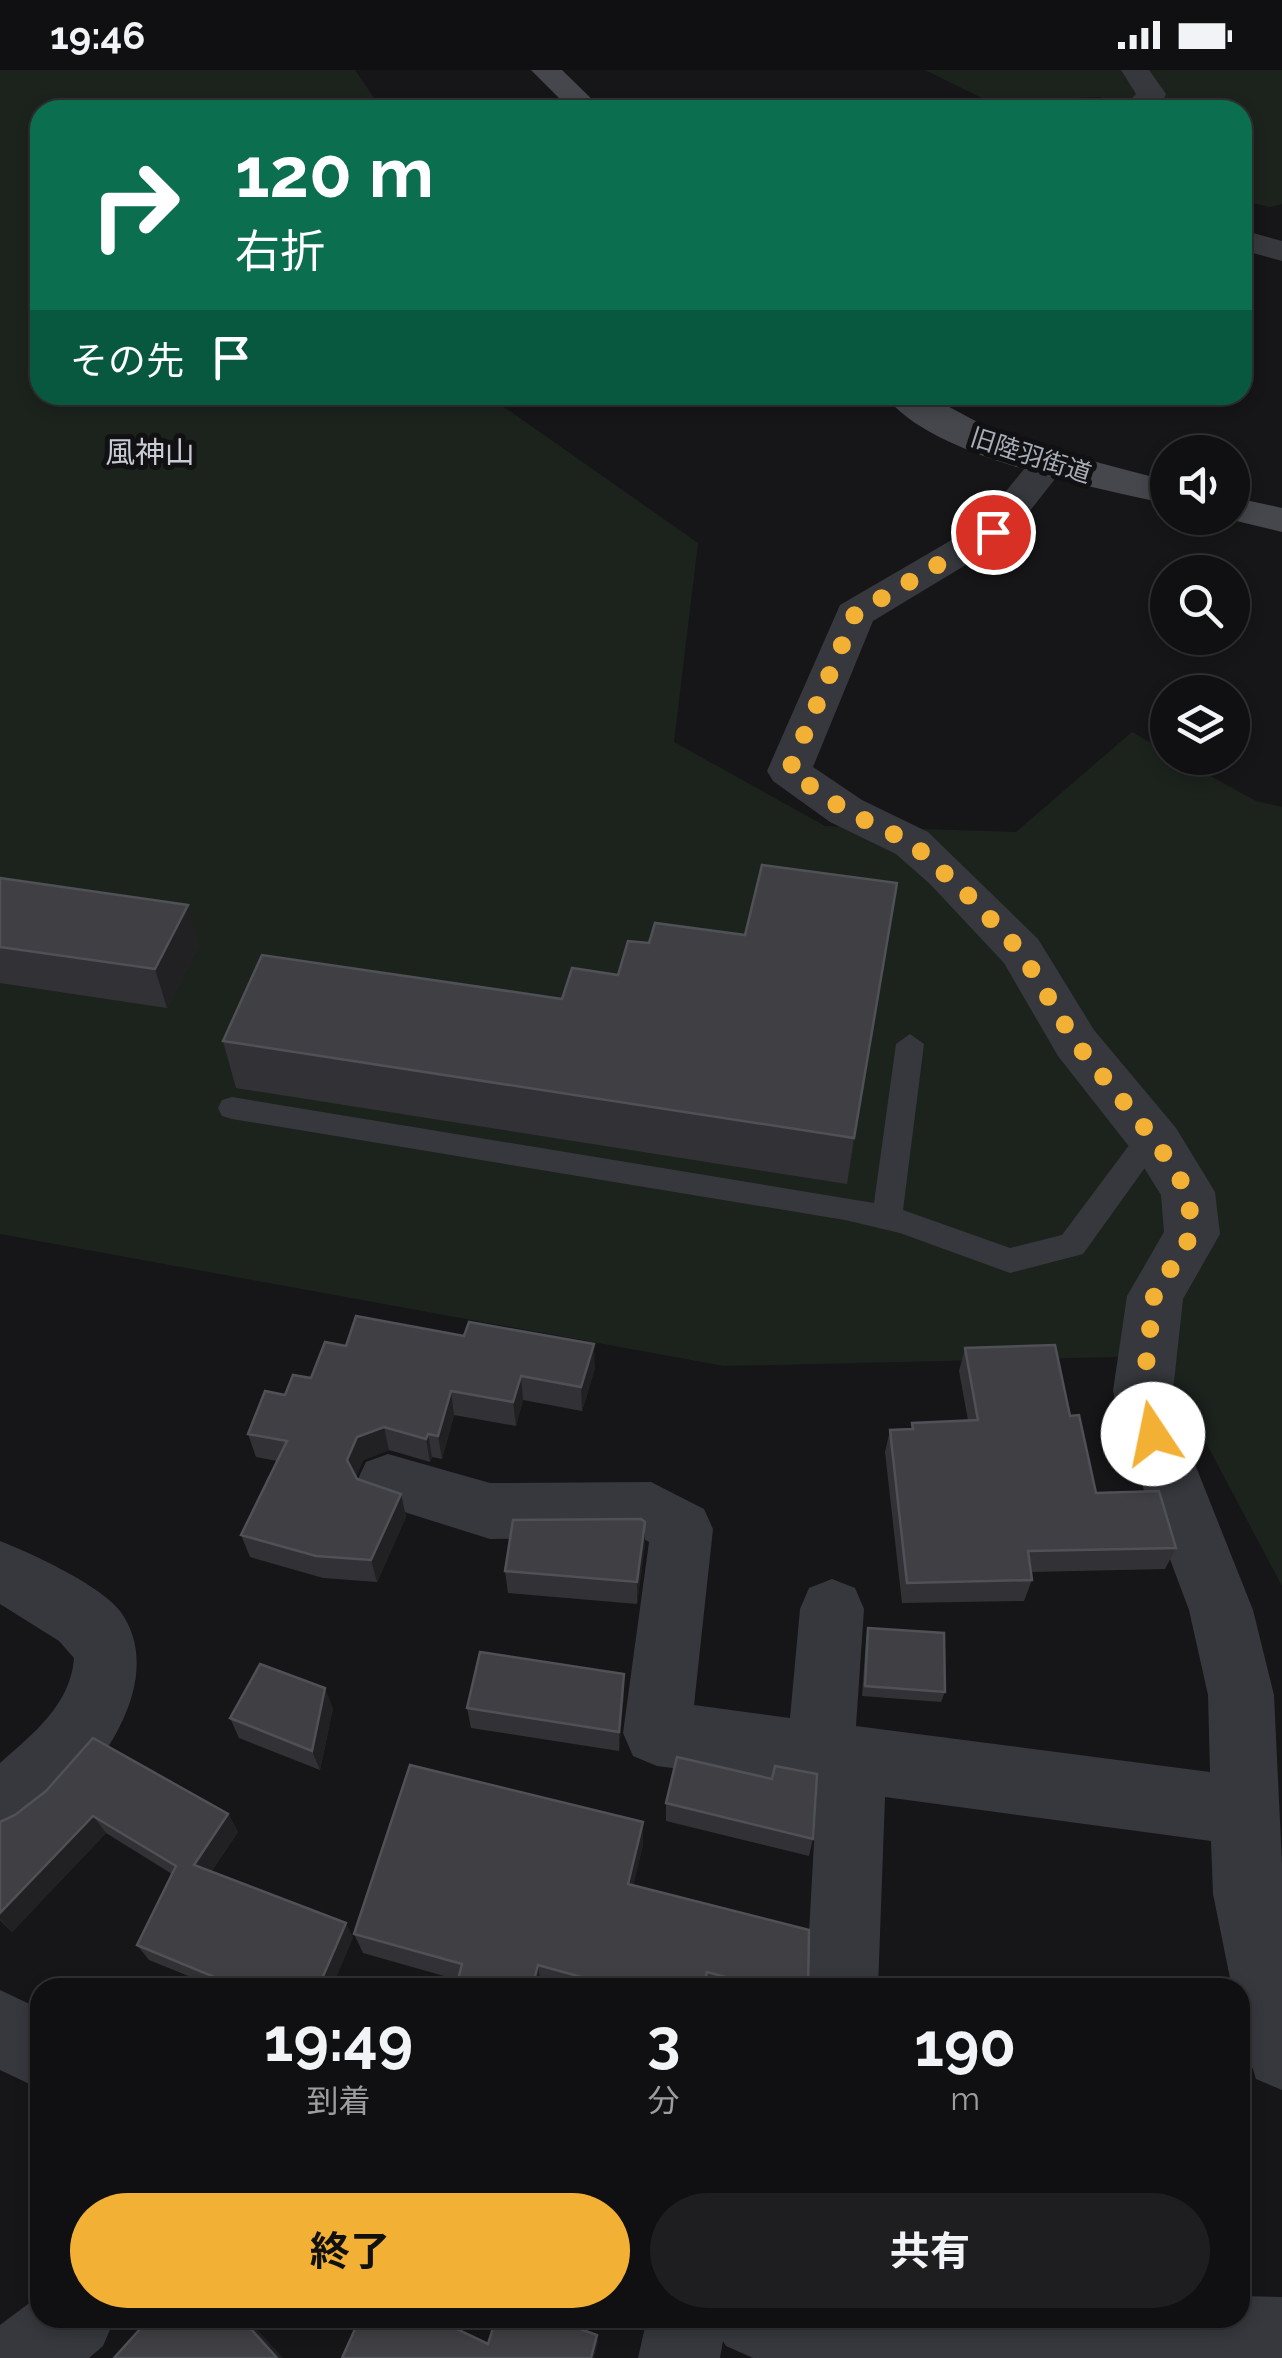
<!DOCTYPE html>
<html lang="ja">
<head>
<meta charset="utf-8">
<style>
	:root { --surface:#101012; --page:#1e1e20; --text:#f1f3f6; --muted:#9c9d9f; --line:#303032; --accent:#f2b134 }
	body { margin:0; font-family:Raleway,"Noto Sans JP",sans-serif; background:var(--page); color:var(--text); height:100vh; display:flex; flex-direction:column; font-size:38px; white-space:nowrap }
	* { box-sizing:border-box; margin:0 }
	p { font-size:32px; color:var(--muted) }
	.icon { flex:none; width:55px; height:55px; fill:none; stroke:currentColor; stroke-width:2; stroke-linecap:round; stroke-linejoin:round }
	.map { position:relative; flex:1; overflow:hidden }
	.side { position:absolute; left:30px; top:1908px; width:1220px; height:350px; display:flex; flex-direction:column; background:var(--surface); border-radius:30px; box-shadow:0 5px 15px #0003,0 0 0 2px var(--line) }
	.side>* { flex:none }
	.hud { position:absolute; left:30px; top:30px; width:1222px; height:305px; border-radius:30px; box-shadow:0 5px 15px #0003,0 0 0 2px var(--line); background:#0b6e4f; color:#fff; overflow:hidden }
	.buttons { position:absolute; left:1150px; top:365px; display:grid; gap:20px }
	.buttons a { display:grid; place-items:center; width:100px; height:100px; border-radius:50%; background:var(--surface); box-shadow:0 5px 15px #0003,0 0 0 2px var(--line); font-size:50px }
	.pin { position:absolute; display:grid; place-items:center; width:85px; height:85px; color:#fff; margin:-42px; border:5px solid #fff; border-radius:50%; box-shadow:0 2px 10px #0007 }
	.me { position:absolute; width:110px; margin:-55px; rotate:349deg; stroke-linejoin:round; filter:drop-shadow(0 0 8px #0008) }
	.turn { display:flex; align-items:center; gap:35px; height:210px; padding:0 40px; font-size:45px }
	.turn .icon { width:130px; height:130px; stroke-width:2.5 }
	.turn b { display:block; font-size:70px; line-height:85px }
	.then { display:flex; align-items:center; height:95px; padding:0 40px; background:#0003; gap:20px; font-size:38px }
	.eta { display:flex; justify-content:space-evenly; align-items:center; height:170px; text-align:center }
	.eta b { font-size:60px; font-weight:700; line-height:70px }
	.button { display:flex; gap:20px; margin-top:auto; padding:20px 40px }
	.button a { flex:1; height:115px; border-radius:60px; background:var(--accent); color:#111; font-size:40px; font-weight:700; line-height:115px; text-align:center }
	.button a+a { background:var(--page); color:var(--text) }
	.status { display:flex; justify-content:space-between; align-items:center; height:70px; padding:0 50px; background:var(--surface); direction:ltr }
	.status svg { height:28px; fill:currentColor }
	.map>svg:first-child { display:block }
	.green { fill:#1c231d }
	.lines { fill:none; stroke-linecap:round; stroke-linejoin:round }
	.lane { fill:#37383d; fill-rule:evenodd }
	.street { fill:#37383d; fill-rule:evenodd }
	.secondary { fill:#45474d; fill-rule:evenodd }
	.wall { fill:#323236 }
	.shaded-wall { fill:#212124 }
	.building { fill:#3f3f44; stroke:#4f5156; stroke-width:2.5 }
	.route { stroke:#f2b134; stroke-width:18; stroke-dasharray:0 32.4 }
	.labels { text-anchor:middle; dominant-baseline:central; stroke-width:10; stroke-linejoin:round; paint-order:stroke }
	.far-street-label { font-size:25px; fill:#a8adb8; stroke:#111113 }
	.far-quarter-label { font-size:30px; fill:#c9ccd4; stroke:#111113 }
</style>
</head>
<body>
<div class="status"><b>19:46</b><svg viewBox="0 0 49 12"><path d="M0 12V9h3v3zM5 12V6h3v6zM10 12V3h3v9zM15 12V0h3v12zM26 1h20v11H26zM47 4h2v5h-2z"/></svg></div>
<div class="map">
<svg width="1282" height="2288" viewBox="0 0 1282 2288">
	<rect width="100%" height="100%" fill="#161618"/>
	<!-- green -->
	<g class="green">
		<polygon points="0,0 355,0 382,40 40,40 40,325 487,325 698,473 674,672 825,756 1016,762 1132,662 1167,682 1168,688 1178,688 1256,731 1282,737 1282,1516 1160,1286 724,1296 0,1164"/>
		<polygon points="925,0 1282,0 1282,134 1270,137 1243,131 1242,40 1121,40 1100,27 988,31"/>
	</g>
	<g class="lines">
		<!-- lane -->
		<polygon class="lane" points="910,964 924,974 903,1140 1010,1178 1062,1165 1142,1058 1162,1058 1167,1066 1162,1074 1083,1184 1010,1203 900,1163 845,1150 232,1049 222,1046 218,1038 222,1030 232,1027 874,1133 896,974"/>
		<!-- street -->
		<g class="street">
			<polygon points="1121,0 1149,0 1166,24 1159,40 1121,40 1136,24"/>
			<polygon points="1242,160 1282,171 1282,191 1242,180"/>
			<polygon points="1047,384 1060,387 1066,395 1007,470 873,551 813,697 862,730 928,762 1038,869 1094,960 1176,1058 1215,1122 1220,1164 1183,1229 1173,1321 1183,1364 1253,1540 1274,1625 1282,1794 1282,2020 1256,2009 1240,1959 1240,1918 1232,1918 1213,1824 1211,1771 885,1727 878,1918 806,1918 817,1717 657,1696 633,1686 623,1663 649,1472 642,1468 490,1469 366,1430 357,1411 366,1392 388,1384 490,1413 651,1412 704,1439 713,1459 694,1635 790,1648 800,1539 809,1518 832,1509 855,1518 864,1539 856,1656 1210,1702 1208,1625 1189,1540 1123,1364 1113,1321 1127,1226 1164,1162 1161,1125 1138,1088 1058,986 1004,893 930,814 896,784 830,752 773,711 767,701 840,535 979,454 1034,387"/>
			<path d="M 0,1471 C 31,1483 100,1515 120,1541 C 178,1620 72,1744 0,1774 L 0,1693 C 33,1664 71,1634 74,1588 L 59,1571 L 0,1534 Z"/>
			<polygon points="0,1920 40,1939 40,2019 0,2000"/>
			<polygon points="40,2225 40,2248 115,2248 103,2276 89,2288 0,2288 0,2255"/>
			<polygon points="1240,2226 1282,2227 1282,2288 753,2288 726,2276 723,2271 720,2288 638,2288 647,2248 1240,2248"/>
		</g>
		<!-- secondary -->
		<g class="secondary">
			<polygon points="531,0 562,0 603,40 571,40"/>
			<path d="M 885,325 L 927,325 L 1009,369 L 1168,411 L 1168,434 C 1096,418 928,387 885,325 Z"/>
			<polygon points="1232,427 1282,438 1282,462 1224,448 1232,448"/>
		</g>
	</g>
	<!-- wall -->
	<g class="wall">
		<polygon points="0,808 199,874 167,938 0,913"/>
		<polygon points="897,813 847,1114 236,1018 223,971 562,929 618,905 649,873 745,865"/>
		<polygon points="346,1276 595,1298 582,1341 523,1330 516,1356 454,1345 442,1389 432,1387 430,1392 389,1380 363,1390 356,1407 357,1409 401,1424 406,1447 377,1512 323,1508 250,1487 241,1465 277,1391 256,1387 248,1364 285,1325 311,1308"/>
		<polygon points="965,1278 1070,1346 1096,1423 1176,1478 1165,1499 1031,1502 1032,1510 1024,1531 902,1533 885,1382 890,1360 911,1359 912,1353 968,1350 959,1301"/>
		<polygon points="645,1452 645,1474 637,1534 508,1523 505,1501"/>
		<polygon points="868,1558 945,1622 941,1632 862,1626 866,1568"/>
		<polygon points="624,1624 619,1681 471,1658 467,1638"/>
		<polygon points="333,1638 320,1700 239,1668 230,1648"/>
		<polygon points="666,1733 813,1769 809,1786 666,1751"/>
		<polygon points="228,1744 238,1762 211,1802 346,1853 353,1868 208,1914 149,1890 137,1875 172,1804 106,1763 12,1862 0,1850 0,1752 15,1745"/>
		<polygon points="643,1774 633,1816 808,1918 555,1918 541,1914 458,1910 363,1883 354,1864"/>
	</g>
	<!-- shaded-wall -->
	<g class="shaded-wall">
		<polygon points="897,813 890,861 847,1114 854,1068"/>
		<polygon points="188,835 199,874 167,938 155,899"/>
		<polygon points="594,1274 595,1298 582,1341 581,1317"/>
		<polygon points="521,1306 523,1330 516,1356 513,1332"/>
		<polygon points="451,1321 454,1345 442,1389 438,1366"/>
		<polygon points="384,1357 389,1380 363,1390 354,1413 347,1390 357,1367"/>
		<polygon points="428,1364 432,1387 430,1392 426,1369"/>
		<polygon points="401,1424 406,1447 377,1512 371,1490"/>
		<polygon points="645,1452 645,1474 637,1534 637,1512"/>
		<polygon points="624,1604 624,1624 619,1681 619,1662"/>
		<polygon points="325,1618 333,1638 320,1700 312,1681"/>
		<polygon points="228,1744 238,1762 205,1811 194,1795"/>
		<polygon points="93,1746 106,1763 12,1862 0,1849 0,1843"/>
		<polygon points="643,1752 643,1774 629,1835 628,1814"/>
		<polygon points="346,1853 353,1868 332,1918 318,1918"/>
		<polygon points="538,1895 541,1914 540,1918 532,1918"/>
		<polygon points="241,2248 247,2248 283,2288 277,2288"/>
		<polygon points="597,2265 598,2272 594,2288 591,2288"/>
	</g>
	<!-- building -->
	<g class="building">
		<polygon points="762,795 897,813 854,1068 223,971 262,885 562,929 572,898 618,905 628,871 649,873 655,853 745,865"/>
		<polygon points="0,808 188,835 155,899 0,877"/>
		<polygon points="356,1246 464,1266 469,1252 594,1274 581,1317 521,1306 513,1332 451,1321 438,1366 428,1364 426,1369 384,1357 357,1367 347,1390 357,1409 401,1424 371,1490 316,1486 241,1465 287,1371 248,1364 265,1321 285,1325 293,1305 311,1308 325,1272 346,1276"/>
		<polygon points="1055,1275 1070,1346 1079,1345 1096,1423 1159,1421 1176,1478 1028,1481 1032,1510 907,1513 890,1360 913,1359 912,1353 978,1350 965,1278"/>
		<polygon points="641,1449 645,1452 637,1512 505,1501 513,1450"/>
		<polygon points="868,1558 944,1563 945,1622 865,1616"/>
		<polygon points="480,1582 624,1604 619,1662 467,1638"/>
		<polygon points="260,1594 325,1618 312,1681 230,1648"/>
		<polygon points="93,1668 228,1744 194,1795 346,1853 318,1918 207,1918 212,1906 137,1875 176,1796 93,1746 0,1843 0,1752 15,1745 46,1721"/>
		<polygon points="677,1687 772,1709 775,1696 817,1704 813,1769 666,1733"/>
		<polygon points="410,1695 643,1752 628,1814 809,1860 808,1918 767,1918 707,1902 703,1918 621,1918 538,1895 532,1918 456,1918 462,1894 354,1864"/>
		<polygon points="150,2248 241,2248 277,2288 114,2288"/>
		<polygon points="360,2248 434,2248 488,2274 496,2248 550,2248 597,2265 591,2288 342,2288"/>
	</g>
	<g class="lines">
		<!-- route -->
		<polyline class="route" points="993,462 855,544 789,701 846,741 912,773 972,829 1021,882 1076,973 1157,1073 1188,1122 1192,1164 1154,1226 1143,1321 1153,1364"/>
	</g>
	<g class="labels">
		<!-- far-street labels -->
		<g class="far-street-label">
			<text transform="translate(1031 385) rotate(18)">旧陸羽街道</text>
		</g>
		<!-- far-quarter labels -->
		<g class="far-quarter-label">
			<text x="150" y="382">風神山</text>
		</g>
	</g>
</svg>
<div class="buttons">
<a><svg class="icon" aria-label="sound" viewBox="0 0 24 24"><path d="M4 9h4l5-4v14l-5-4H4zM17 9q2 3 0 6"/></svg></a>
<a><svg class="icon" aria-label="search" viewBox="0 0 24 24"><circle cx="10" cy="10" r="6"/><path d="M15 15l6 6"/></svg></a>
<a><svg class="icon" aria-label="layers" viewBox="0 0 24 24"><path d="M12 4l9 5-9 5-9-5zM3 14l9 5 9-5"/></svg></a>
</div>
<div class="pin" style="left:993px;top:462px;background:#d93025"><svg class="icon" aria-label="arrive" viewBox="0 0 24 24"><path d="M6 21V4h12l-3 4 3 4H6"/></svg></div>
<svg class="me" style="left:1153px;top:1364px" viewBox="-20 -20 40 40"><circle r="19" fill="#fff"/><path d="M0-13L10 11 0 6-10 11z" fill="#f2b134"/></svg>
<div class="hud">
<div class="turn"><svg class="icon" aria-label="right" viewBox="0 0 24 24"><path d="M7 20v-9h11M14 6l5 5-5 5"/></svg><div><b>120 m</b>右折</div></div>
<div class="then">その先<svg class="icon" aria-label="arrive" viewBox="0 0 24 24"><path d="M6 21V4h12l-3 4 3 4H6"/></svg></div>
</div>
<section class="side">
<div class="eta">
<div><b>19:49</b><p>到着</p></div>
<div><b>3</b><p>分</p></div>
<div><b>190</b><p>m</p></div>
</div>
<div class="button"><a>終了</a><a>共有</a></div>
</section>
</div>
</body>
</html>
